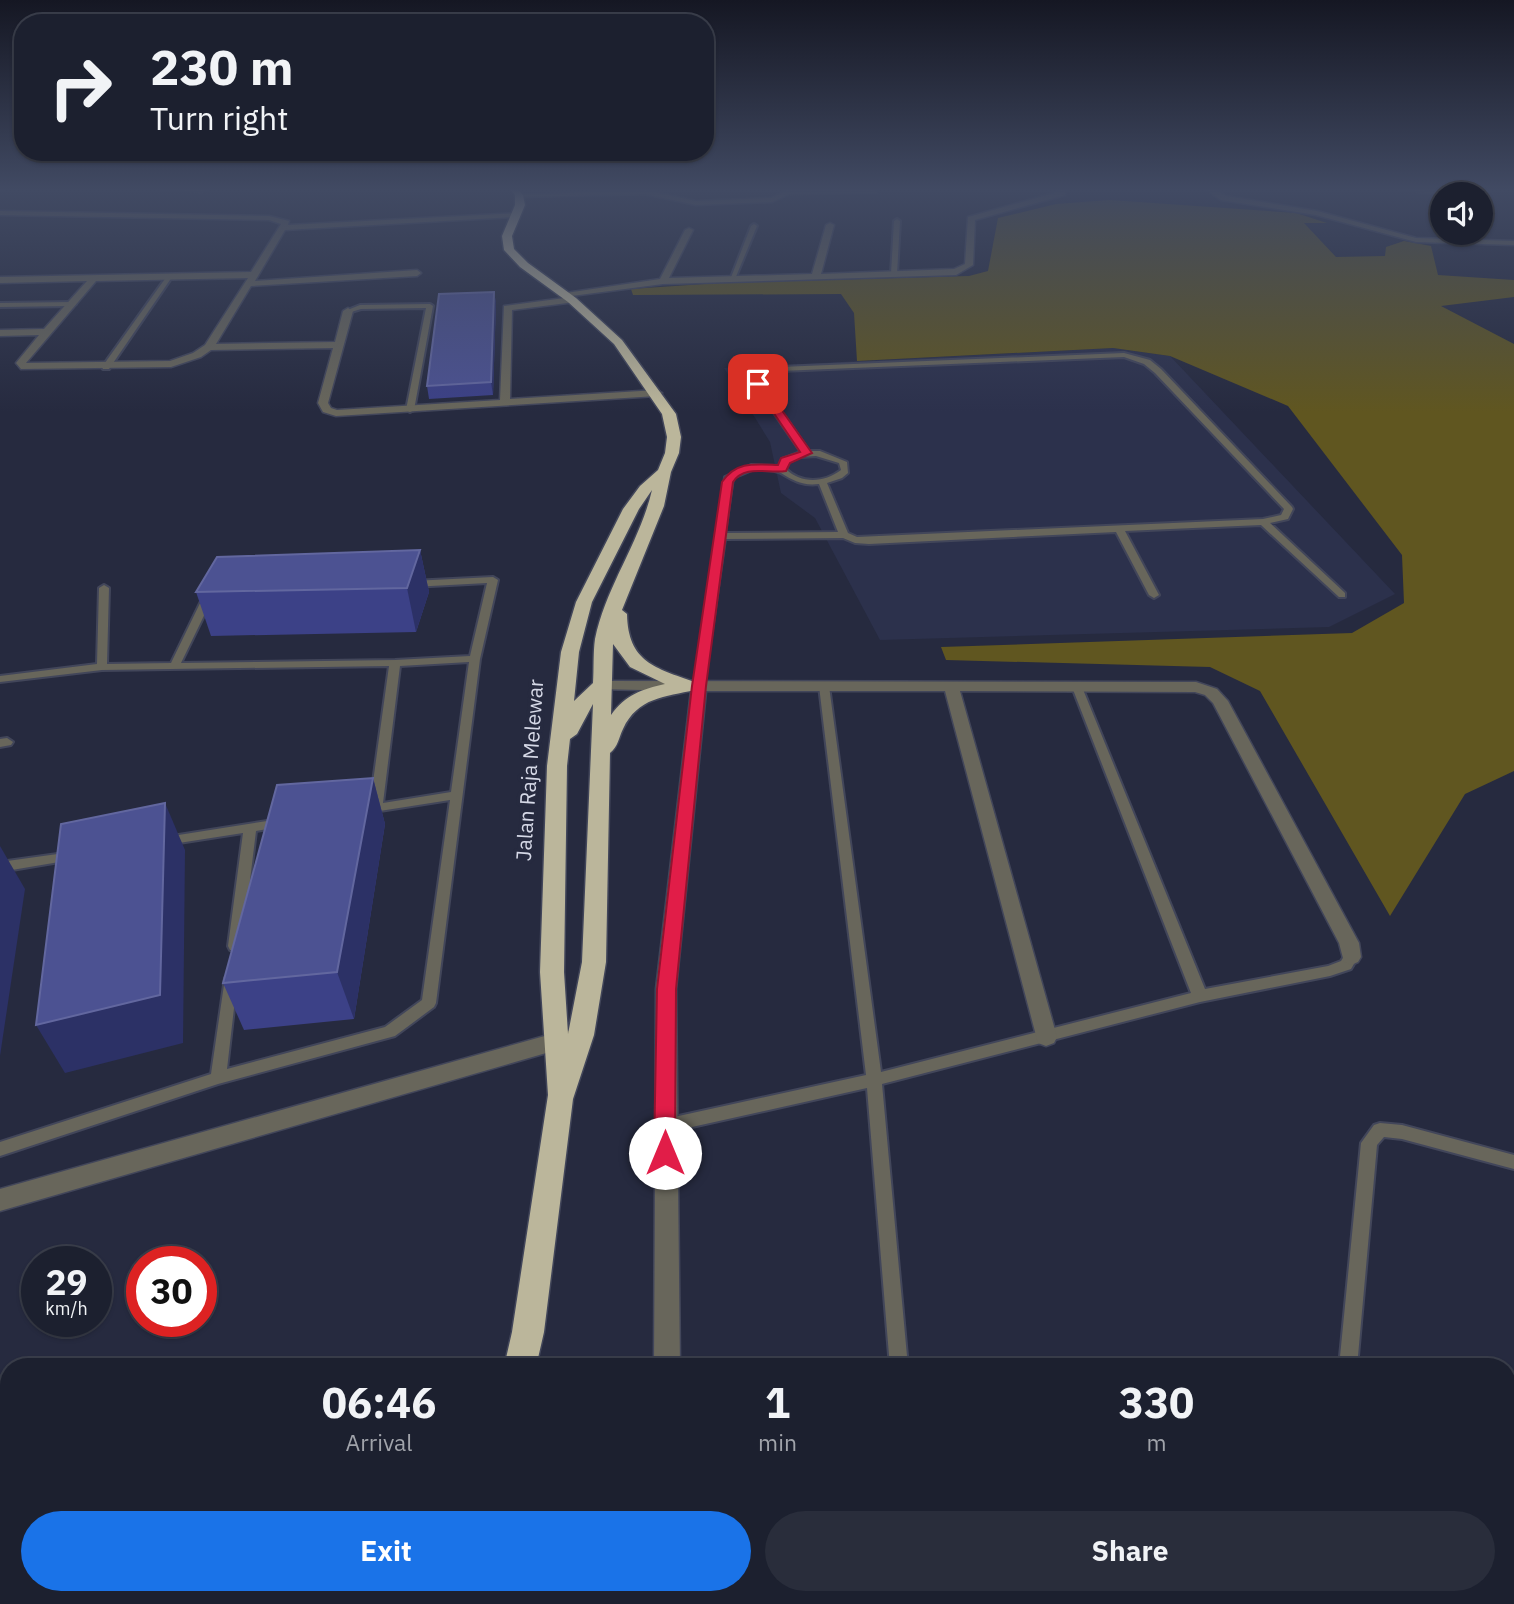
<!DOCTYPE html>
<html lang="en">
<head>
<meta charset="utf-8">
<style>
	:root { --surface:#1c202f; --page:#292d3b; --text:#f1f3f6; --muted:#a0a3aa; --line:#3a3e4b; --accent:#1a73e8 }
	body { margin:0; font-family:"IBM Plex Sans",sans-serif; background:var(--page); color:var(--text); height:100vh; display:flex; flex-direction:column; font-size:26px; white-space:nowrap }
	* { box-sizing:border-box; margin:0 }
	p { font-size:23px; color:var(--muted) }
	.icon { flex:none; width:38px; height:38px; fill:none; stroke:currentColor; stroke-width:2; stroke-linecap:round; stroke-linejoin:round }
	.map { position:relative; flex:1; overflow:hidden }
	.sheet { position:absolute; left:0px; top:1358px; width:1516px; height:247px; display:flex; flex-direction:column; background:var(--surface); border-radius:28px 28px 0 0; box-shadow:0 2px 5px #0004,0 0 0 2px var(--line) }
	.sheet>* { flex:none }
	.top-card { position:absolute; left:14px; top:14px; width:700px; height:147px; border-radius:28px; box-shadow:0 2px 5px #0004,0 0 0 2px var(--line); background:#1c202f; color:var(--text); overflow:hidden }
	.fabs { position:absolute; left:1430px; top:182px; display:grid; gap:14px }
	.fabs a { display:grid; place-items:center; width:63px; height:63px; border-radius:50%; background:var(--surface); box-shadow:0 2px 5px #0004,0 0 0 2px var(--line); font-size:35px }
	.speed { position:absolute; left:21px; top:1246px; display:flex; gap:14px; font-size:35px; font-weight:700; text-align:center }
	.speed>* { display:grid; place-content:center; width:91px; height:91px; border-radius:50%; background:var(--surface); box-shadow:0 2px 5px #0004,0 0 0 2px var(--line); line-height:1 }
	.speed small { font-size:18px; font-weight:400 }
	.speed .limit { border:10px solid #d22; background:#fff; color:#111 }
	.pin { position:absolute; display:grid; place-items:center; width:60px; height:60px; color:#fff; margin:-30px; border-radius:14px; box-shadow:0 4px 10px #0006 }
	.me { position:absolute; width:77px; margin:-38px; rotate:0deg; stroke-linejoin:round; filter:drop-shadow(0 0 5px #0008) }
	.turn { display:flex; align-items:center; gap:24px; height:147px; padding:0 21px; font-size:32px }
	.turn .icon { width:91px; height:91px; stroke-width:2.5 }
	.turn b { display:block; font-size:49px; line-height:60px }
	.eta { display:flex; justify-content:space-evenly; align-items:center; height:119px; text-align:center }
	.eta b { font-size:42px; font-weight:700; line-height:49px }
	.button { display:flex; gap:14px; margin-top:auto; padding:14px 21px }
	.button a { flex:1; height:80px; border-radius:42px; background:var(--accent); color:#fff; font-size:28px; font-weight:700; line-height:80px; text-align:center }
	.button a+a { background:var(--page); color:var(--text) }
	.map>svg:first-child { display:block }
	.built { fill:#2c314c }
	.forest { fill:#605620 }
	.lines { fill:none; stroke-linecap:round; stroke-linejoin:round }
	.lane-casing { stroke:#42465a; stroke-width:4 }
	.street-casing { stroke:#42465a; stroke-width:3 }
	.highway-casing { stroke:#42465a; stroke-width:3 }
	.lane { fill:#68665b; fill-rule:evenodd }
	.street { fill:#68665b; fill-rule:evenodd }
	.highway { fill:#bbb69b; fill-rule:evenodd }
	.wall { fill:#3c4187 }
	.shaded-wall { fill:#2c3166 }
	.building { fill:#4c5292; stroke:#62679f; stroke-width:2 }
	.route { fill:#e11d48; stroke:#92132f; stroke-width:2 }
	.labels { text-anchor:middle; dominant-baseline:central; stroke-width:7; stroke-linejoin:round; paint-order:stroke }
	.street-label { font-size:21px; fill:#d6d9e7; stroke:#262a3f }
</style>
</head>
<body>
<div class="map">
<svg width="1514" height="1604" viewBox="0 0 1514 1604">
	<rect width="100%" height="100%" fill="#262a3f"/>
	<!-- built -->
	<polygon class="built" points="1113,348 1170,356 1395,594 1329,627 880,640 815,518 781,493 770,442 724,368"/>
	<!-- forest -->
	<polygon class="forest" points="1110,200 1296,213 1327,223 1304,223 1336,257 1385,256 1386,247 1404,241 1431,246 1438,275 1514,280 1514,297 1441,306 1514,344 1514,771 1465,794 1390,916 1260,691 1210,667 946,660 941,647 1352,633 1404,603 1402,555 1288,406 1170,356 1113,348 857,361 854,313 841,294 633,295 631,289 719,283 969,276 988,271 998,218 1056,204"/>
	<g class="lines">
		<!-- lane casing -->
		<g class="lane-casing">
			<g id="lane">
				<polygon points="1397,188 1409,188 1449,194 1442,195"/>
				<polygon points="1480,198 1485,199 1486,200 1480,202"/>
				<polygon points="897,219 900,221 897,274 894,276 891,274 894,221"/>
				<polygon points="754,224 757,226 735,279 730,280 751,226"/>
				<polygon points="167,276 172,277 109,369 103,369 102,367"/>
				<polygon points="0,303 73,302 76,304 73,306 0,307"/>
				<polygon points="430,304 433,306 414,410 410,412 406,410 426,308 361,309 348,313 345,311 360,305"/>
				<path d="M 1124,353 L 1150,360 L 1161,369 L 1292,507 L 1293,509 L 1288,519 L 1270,523 L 1345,593 L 1345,597 L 1339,597 L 1261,525 L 1125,531 L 1159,595 L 1154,598 L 1149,595 L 1116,532 L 869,544 L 855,543 L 843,538 L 725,539 L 704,686 L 703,688 L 695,688 L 694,686 L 725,477 L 751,465 L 779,466 L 782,459 L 801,452 L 754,384 L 753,378 L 758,371 L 780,367 ZM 1124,357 L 1144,364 L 1155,373 L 1284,509 L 1281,515 L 1263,519 L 857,537 L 848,533 L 827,483 L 842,478 L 848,473 L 847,462 L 820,451 L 809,451 L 762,384 L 761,378 L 763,375 L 780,371 ZM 816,456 L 839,463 L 841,470 C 824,483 801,484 786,469 L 789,462 L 800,457 ZM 752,470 C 760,470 774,469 781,473 C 794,481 803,486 819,484 L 838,532 L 725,533 L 733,478 Z"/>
				<path d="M 493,577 L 498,580 L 480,659 L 436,1003 L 434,1007 L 395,1036 L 218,1084 L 0,1156 L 0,1142 L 211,1074 L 225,978 L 230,976 L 235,978 L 237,982 L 227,1069 L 385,1027 L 422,1000 L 450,800 L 367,813 L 361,809 L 363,806 L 370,804 L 389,666 L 102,670 L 0,682 L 0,676 L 97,664 L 99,588 L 104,585 L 109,588 L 107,664 L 171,663 L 204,595 L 209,592 L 214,595 L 181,663 L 395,660 L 470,656 L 487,583 L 412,587 L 407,584 L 412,581 ZM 469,662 L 451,792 L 383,803 L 400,666 Z"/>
				<polygon points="824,683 829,686 881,1072 1191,993 1072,687 1077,684 1082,687 1205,989 1328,966 1341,961 1346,953 1351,952 1356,953 1358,957 1351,969 1330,976 1200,1002 882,1084 908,1367 890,1367 867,1088 665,1133 659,1131 657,1126 659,1121 665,1119 866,1075 819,686"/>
				<polygon points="7,738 13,742 11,745 0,747 0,739"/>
				<polygon points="280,819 286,823 284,826 256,831 242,946 240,950 230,950 228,946 243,833 166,845 160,841 166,837"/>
				<polygon points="72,852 77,853 78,856 77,859 0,872 0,862"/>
				<polygon points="1380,1123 1402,1125 1514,1155 1514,1169 1402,1139 1384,1137 1377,1145 1357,1367 1339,1367 1361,1143 1374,1125"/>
			</g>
		</g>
		<!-- street casing -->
		<g class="street-casing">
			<g id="street">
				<polygon points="0,188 6,188 0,191"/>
				<polygon points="146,188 198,188 206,190 202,192"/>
				<polygon points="1059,188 1065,188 1065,195 975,220 973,265 956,275 663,284 564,297 559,294 660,279 685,230 689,228 693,230 669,278 812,274 826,225 830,223 834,225 821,274 954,269 965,264 968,217 1058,192"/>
				<polygon points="1204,188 1213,188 1226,196 1317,211 1416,238 1514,241 1514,245 1416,242 1316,215 1221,200"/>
				<polygon points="874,189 877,193 789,194 772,202 696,205 645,194 519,197 515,195 645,190 696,201 771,198 788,190"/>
				<path d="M 0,211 L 269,216 L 289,221 L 288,225 L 519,213 L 516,217 L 285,230 L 255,281 L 417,270 L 421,273 L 417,276 L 251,286 L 216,344 L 335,342 L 343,311 L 348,308 L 353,311 L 328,403 L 331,408 L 337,410 L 500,400 L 504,306 L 572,297 L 575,298 L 575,302 L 512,310 L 510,399 L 657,390 L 662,393 L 657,396 L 336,416 L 323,412 L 318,403 L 333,348 L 211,350 L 201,357 L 171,367 L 21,369 L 16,363 L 39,335 L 0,336 L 0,330 L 44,329 L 87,281 L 0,283 L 0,277 L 251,272 L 281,224 L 269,220 L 0,215 ZM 248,278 L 205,345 L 193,353 L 170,361 L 26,363 L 96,281 Z"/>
				<polygon points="601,681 1196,682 1217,689 1228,701 1359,943 1361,957 1358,962 1351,965 1344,962 1339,943 1213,703 1205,695 1195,692 960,691 1057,1037 1054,1043 1046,1046 1038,1043 945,691 706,691 676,989 680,1367 654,1367 656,989 691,691 595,689 593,686 595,683"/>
				<polygon points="566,1030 574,1033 577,1039 574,1045 0,1211 0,1189"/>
				<rect x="652" y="1596" width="30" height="8"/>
				<polygon points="793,1596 874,1596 871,1604 790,1604"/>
				<polygon points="1442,1596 1474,1596 1477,1604 1445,1604"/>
			</g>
		</g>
		<!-- highway casing -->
		<g class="highway-casing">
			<g id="highway">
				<path d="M 509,188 L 517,188 L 523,195 L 525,205 L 512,236 L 514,249 L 528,263 L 576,298 L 622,340 L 676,414 L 681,437 L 679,453 L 671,472 L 664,506 L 622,610 L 627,614 C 628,662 655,668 695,682 L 697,686 L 695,690 C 665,697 638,697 623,729 C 619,737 618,747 610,753 L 606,962 L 594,1035 L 573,1099 L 544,1332 L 536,1367 L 504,1367 L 512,1332 L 548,1095 L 540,972 L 547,766 L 561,652 L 576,602 L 623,509 L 640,486 L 658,470 L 665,453 L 667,437 L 662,414 L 614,344 L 568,302 L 520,267 L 504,250 L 502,236 L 515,205 L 515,195 ZM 652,490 C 640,542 606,586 595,639 C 593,653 594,669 593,683 L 574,701 L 579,652 L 592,602 L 639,509 ZM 613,644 L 630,667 L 665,684 C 642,689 625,695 611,715 ZM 593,704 L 582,962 L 568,1034 L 564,972 L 567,766 L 570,739 L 577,734 Z"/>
				<polygon points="446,1596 482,1596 481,1604 443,1604"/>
			</g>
		</g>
		<!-- lane -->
		<use href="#lane" class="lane"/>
		<!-- street -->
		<use href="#street" class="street"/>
		<!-- highway -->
		<use href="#highway" class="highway"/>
	</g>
	<!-- wall -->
	<g class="wall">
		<polygon points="494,292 496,303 493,395 429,399 427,386"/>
		<polygon points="420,550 429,592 416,632 211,636 196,592"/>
		<polygon points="373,778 385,824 354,1019 244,1030 223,983"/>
	</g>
	<!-- shaded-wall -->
	<g class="shaded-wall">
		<polygon points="494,292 496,303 493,395 491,382"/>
		<polygon points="420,550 429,592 416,632 407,588"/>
		<polygon points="373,778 385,824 354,1019 337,972"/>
		<polygon points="165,803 185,850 183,1043 65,1073 36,1025"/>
		<polygon points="0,846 25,889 0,1056"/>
	</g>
	<!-- building -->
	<g class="building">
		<polygon points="494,292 491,382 427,386 439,294"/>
		<polygon points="420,550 407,588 196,592 217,557"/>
		<polygon points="373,778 337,972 223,983 277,785"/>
		<polygon points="165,803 160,995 36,1025 61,824"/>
	</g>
	<!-- sky -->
	<linearGradient id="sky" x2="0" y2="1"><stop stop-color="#151723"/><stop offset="0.46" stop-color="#414a63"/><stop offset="1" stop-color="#414a63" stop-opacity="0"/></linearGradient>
	<rect width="1514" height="412" fill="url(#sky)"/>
	<!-- route -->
	<path class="route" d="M 755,382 L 762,382 L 812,453 L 790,463 L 786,471 C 768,474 745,464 733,482 L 706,686 L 676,989 L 675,1153 L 672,1159 L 665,1162 L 657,1159 L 654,1153 L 657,989 L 692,686 L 722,482 C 736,461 755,464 778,465 L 781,458 L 800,452 L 754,384 Z"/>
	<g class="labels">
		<!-- street labels -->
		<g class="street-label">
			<text transform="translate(529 770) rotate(-86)">Jalan Raja Melewar</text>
		</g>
	</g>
</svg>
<div class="fabs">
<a><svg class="icon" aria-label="sound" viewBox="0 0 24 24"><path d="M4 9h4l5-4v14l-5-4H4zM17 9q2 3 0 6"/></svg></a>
</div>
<div class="speed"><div>29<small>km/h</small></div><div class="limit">30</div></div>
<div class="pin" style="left:758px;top:384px;background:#d93025"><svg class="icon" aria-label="arrive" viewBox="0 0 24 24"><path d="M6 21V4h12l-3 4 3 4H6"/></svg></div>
<svg class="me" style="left:665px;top:1153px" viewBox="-20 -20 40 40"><circle r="19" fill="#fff"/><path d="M0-13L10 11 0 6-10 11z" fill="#e11d48"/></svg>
<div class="top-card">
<div class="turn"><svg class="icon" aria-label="right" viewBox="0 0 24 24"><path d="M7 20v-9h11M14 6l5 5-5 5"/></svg><div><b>230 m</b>Turn right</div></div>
</div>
<section class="sheet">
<div class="eta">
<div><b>06:46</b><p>Arrival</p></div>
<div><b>1</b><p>min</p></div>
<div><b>330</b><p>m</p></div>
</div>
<div class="button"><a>Exit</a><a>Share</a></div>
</section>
</div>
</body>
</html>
